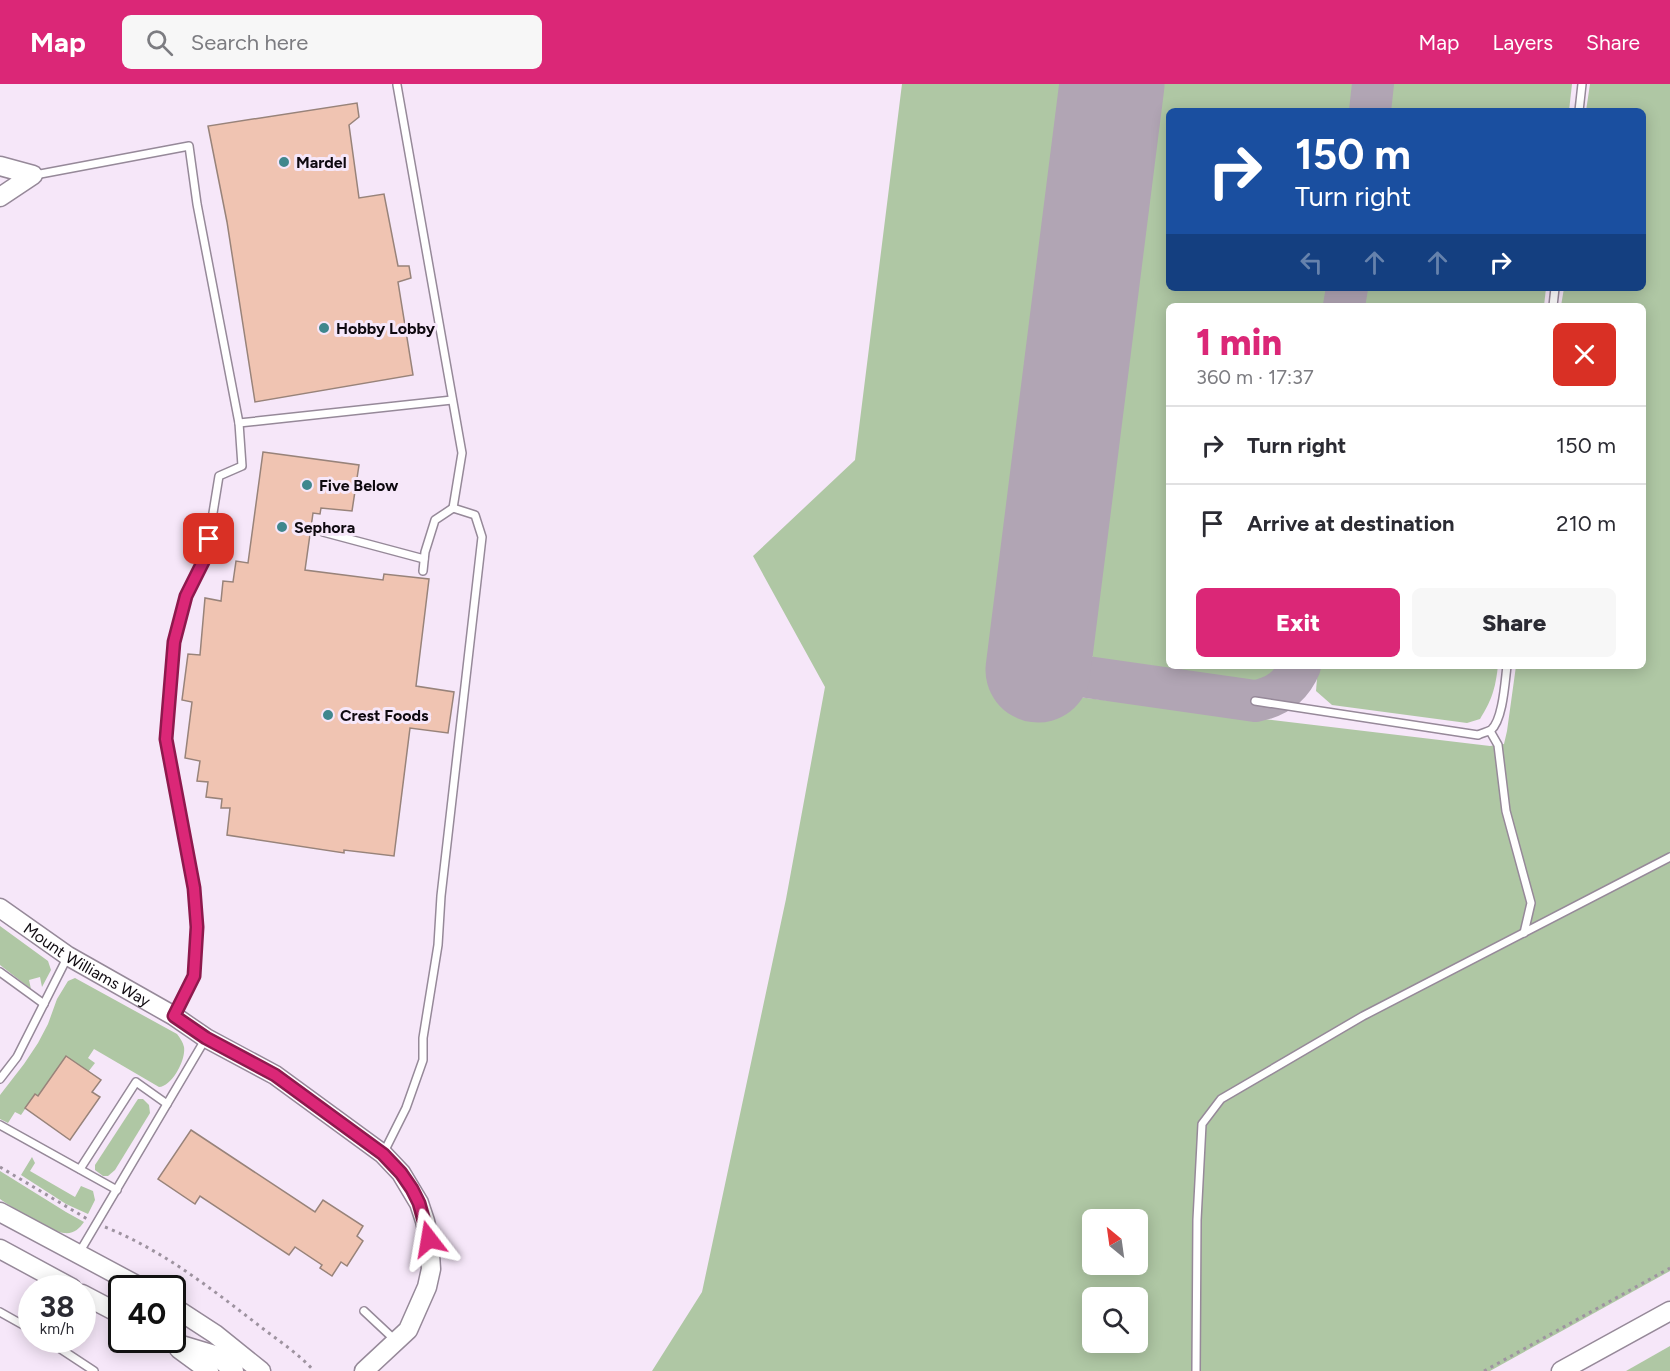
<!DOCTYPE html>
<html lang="en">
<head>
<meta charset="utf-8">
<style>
	:root { --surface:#fff; --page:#f7f7f7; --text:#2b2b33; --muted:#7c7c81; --line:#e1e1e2; --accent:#db2777 }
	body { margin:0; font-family:Figtree,sans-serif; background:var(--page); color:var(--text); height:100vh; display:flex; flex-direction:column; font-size:22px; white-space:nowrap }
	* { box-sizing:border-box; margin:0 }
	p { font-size:20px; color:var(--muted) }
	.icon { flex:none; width:33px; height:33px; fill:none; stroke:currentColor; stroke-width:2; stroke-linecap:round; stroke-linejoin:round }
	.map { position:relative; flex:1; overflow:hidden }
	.details { position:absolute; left:1166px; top:219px; width:480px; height:366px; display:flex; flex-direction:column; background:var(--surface); border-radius:9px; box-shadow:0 3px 15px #0003 }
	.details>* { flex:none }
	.hud { position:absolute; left:1166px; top:24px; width:480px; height:183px; border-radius:9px; box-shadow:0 3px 15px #0003; background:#1a4fa0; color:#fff; overflow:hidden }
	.needle { width:39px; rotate:331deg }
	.tools { position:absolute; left:1082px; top:1125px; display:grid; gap:12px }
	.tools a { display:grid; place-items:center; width:66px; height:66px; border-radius:9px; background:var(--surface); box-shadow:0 3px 15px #0003; font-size:30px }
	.speed { position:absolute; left:18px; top:1191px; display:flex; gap:12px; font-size:30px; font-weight:700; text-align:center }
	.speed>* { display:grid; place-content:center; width:78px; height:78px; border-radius:50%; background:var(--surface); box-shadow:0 3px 15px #0003; line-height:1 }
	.speed small { font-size:15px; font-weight:400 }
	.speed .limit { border:3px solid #111; border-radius:9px; background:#fff; color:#111 }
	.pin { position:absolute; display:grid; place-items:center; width:51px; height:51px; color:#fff; margin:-26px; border-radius:12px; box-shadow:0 3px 9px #0006 }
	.me { position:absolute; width:66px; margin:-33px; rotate:346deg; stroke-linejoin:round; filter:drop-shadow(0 0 4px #0008) }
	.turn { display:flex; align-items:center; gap:21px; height:126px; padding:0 30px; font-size:27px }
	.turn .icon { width:78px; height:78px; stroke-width:2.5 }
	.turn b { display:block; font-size:42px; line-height:51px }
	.lanes { display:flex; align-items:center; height:57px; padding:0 30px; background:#0003; justify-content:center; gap:30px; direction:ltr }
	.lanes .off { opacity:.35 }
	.round { display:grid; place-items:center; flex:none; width:63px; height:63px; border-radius:9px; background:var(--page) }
	.headline { display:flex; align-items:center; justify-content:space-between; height:102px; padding:0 30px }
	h1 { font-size:36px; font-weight:800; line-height:45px; color:var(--accent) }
	.primary-button { display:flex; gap:12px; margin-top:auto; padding:12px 30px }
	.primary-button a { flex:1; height:69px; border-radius:9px; background:var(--accent); color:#fff; font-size:24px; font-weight:800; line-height:69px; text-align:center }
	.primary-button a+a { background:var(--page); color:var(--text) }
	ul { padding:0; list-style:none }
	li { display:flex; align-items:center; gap:18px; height:78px; padding:0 30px; border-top:2px solid var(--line) }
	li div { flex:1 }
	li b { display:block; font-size:22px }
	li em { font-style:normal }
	header { display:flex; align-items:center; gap:36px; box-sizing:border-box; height:84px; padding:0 30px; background:var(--accent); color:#fff }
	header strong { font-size:28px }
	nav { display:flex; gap:33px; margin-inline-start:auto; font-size:21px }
	.search { width:420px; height:54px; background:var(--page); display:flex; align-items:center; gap:15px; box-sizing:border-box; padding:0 21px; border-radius:9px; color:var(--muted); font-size:22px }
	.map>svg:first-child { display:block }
	.green { fill:#afc7a4; fill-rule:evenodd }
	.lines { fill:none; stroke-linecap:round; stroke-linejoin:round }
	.taxiway { stroke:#b1a5b4; stroke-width:42 }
	.runway { stroke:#b1a5b4; stroke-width:105 }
	.building { fill:#f0c4b2; stroke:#98837a; stroke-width:1.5 }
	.lane-casing { stroke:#968999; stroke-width:10 }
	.secondary-casing { stroke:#968999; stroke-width:21 }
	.path { stroke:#9e93a0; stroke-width:3; stroke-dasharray:3 4.5; stroke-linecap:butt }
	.lane { stroke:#fff; stroke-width:7 }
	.secondary { stroke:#fff; stroke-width:18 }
	.route-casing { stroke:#8e194d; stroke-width:15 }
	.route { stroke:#db2777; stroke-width:10 }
	.poi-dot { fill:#3f878d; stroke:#f6e7f9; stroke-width:2 }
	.labels { text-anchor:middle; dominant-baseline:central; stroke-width:6; stroke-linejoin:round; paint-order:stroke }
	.poi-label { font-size:16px; font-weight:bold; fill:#0e090f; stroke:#f6e7f9; text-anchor:start }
	.street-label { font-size:16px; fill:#0e090f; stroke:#f6e7f9 }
</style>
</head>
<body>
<header>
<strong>Map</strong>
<div class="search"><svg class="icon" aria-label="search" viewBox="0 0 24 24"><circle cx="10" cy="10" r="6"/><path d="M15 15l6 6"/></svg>Search here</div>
<nav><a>Map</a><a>Layers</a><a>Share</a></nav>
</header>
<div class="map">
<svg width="1670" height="1287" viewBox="0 0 1670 1287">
	<rect width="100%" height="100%" fill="#f6e7f9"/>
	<!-- green -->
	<g class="green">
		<path d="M 902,0 L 1076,0 L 999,615 L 1069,622 L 1070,612 L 1490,662 L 1504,660 L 1507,647 L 1516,582 L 1642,582 L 1642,222 L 1561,222 L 1564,204 L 1642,204 L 1642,27 L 1586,27 L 1590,0 L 1670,0 L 1670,1187 L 1490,1287 L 652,1287 L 702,1208 L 786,815 L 825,603 L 753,472 L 855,376 ZM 1092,1136 L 1137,1136 L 1137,1180 L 1092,1180 ZM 1092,1214 L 1137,1214 L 1137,1258 L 1092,1258 Z"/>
		<path d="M 1148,0 L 1360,0 L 1357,27 L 1168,27 L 1168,204 L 1334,204 L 1332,222 L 1168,222 L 1168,582 L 1284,582 C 1278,595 1271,599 1258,603 L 1108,584 C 1092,576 1085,565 1079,548 Z"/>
		<polygon points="1390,0 1572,0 1569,27 1386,27"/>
		<polygon points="1364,204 1546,204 1544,222 1362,222"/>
		<path d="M 1318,582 L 1498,582 C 1495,606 1492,615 1480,635 L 1467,639 L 1332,621 L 1316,607 Z"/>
		<polygon points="0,842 48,877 51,886 42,903 40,893 29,896 31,905 0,881"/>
		<path d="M 75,894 L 177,950 C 180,954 183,958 184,963 C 186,976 172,1002 159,1003 L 94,965 L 88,974 L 95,979 L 88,988 L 39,1014 L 34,1012 L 21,1031 L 15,1028 L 8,1039 L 0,1035 L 0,1011 L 24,980 L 38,959 L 48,940 L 57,915 L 68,897 Z"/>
		<polygon points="138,1015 143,1015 149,1021 150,1029 115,1086 108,1092 103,1092 95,1086 95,1081"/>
		<polygon points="32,1073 35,1079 30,1087 75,1113 81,1102 93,1107 95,1116 88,1130 66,1120 21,1091"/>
		<path d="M 0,1087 L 66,1128 L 84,1138 C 79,1145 74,1150 64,1149 C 51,1148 11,1123 0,1115 Z"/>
		<polygon points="1670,1262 1670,1287 1626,1287"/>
	</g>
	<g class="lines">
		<!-- taxiway -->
		<g class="taxiway">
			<polyline points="1370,27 1373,0"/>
			<polyline points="1344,222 1347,204"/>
			<path d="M 1038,586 L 1255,617 C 1277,613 1291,603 1300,582"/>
		</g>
		<!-- runway -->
		<polyline class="runway" points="1038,586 1112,0"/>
	</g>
	<!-- building -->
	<g class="building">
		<polygon points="357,19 359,33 349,41 359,114 384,110 398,182 409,182 411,194 398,198 413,291 255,318 227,138 208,42"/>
		<polygon points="263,368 359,381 352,427 321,424 320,430 313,429 305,486 383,496 384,490 429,495 416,602 454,608 448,649 410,644 394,772 344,766 344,769 227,751 230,724 221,724 222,715 206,713 208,698 197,697 200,677 185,674 192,618 182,616 188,570 200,571 205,514 221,517 223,497 233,498 236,477 248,479"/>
		<polygon points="66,972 101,996 92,1008 100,1013 70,1056 25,1024 35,1010 38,1012"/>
		<polygon points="191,1046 315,1128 323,1116 363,1142 357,1152 363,1157 347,1182 341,1178 332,1192 320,1184 322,1181 295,1163 289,1171 200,1112 195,1120 158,1095"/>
	</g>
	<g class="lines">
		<!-- lane casing -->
		<g class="lane-casing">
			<g id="lane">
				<polyline points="397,1 462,369 453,424"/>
				<polyline points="1579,27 1582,0"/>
				<polyline points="35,91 189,62 197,120 239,339 242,382 219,392 206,472 186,512 174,558 166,655 194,804 198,855 194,892 174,932"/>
				<polyline points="1553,222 1555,204"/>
				<polyline points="239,339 452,316"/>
				<polyline points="323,448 424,475"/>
				<path d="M 1255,617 L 1478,651 C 1482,649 1487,648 1491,646 C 1503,636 1505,597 1507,582"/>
				<polyline points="1490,647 1498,661 1506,727 1531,819 1524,849"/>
				<polyline points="0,888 44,920"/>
				<polyline points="0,995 17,973 67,874"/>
				<polyline points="0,1041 117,1106"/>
				<polyline points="384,1068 406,1024 423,976 423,954 438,861 441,812 482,453 475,431 453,424 435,436 425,468 423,487"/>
				<polyline points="80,1085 136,998 167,1020"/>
				<polyline points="79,1169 206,954"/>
				<polyline points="364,1227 395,1256"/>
				<polyline points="0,1228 32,1246"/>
				<polyline points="47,1256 94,1287"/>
				<polyline points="1196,1287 1197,1136 1202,1040 1221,1015 1363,932 1670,773"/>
			</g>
		</g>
		<!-- secondary casing -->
		<g class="secondary-casing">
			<g id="secondary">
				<polyline points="0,82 33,91 0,113"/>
				<path id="s1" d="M 0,824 L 68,872 L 174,932 L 206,954 L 275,991 L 383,1070 L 401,1089 L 419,1119 L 425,1137 L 429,1155 L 431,1185 L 427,1203 L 408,1246 L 364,1287"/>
				<polyline points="0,1128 142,1204"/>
				<polyline points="0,1165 72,1204"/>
				<polyline points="82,1210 122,1231"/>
				<polyline points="172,1222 215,1250 261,1287"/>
				<polyline points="165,1256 215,1271 234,1287"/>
				<polyline points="179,1265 209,1287"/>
				<polyline points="1561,1287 1670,1227"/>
			</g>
		</g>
		<!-- path -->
		<g class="path">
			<polyline points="0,1083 89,1136"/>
			<path d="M 105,1143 C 162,1166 209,1203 257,1240 C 276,1255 298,1269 314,1287"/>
			<polyline points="1484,1287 1670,1184"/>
		</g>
		<!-- lane -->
		<use href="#lane" class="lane"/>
		<!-- secondary -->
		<use href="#secondary" class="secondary"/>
	</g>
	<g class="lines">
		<!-- route casing -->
		<g class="route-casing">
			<polyline id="route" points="209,455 206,472 186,512 174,558 166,655 194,804 197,843 194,892 174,932 206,954 275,991 383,1070 401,1089 412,1105 419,1119 429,1155"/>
		</g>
		<!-- route -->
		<use href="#route" class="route"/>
	</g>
	<!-- markers -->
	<g class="poi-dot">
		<circle cx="284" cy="78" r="6"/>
		<circle cx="324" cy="244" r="6"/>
		<circle cx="307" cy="401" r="6"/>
		<circle cx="282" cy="443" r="6"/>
		<circle cx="328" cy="631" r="6"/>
	</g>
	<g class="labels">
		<!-- poi labels -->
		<g class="poi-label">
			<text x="296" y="78">Mardel</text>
			<text x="336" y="244">Hobby Lobby</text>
			<text x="319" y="401">Five Below</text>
			<text x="294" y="443">Sephora</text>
			<text x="340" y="631">Crest Foods</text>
		</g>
		<!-- street labels -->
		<g class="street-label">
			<text stroke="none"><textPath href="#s1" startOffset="104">Mount Williams Way</textPath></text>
		</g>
	</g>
</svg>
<div class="tools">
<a><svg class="needle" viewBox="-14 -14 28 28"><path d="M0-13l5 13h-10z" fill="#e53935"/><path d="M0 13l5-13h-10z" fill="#7c7c81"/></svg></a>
<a><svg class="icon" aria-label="search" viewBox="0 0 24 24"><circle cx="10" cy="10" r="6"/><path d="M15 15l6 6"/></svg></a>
</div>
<div class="speed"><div>38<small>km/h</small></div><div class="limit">40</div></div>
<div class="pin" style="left:209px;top:455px;background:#d93025"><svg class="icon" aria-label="arrive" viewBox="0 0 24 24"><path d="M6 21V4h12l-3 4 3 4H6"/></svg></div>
<svg class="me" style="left:429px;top:1155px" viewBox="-20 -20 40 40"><path d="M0-17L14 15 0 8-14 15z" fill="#db2777" stroke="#fff" stroke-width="4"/></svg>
<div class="hud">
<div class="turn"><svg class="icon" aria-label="right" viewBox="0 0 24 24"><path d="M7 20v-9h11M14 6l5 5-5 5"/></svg><div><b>150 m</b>Turn right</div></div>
<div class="lanes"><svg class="icon off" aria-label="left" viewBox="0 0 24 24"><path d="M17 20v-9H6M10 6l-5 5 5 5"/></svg><svg class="icon off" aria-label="ahead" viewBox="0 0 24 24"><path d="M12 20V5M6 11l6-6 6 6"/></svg><svg class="icon off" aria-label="ahead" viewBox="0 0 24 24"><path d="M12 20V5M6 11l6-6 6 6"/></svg><svg class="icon" aria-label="right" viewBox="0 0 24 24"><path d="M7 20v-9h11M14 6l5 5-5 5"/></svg></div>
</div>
<section class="details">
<div class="headline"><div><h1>1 min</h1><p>360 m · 17:37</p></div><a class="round" style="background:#d93025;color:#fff"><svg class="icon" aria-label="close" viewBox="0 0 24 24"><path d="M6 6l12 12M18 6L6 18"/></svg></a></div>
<ul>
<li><svg class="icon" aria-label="right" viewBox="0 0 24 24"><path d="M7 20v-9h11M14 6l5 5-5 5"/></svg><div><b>Turn right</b></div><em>150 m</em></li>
<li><svg class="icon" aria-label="arrive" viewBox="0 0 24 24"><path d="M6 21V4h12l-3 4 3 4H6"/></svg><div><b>Arrive at destination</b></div><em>210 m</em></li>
</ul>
<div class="primary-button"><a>Exit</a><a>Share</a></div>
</section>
</div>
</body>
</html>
